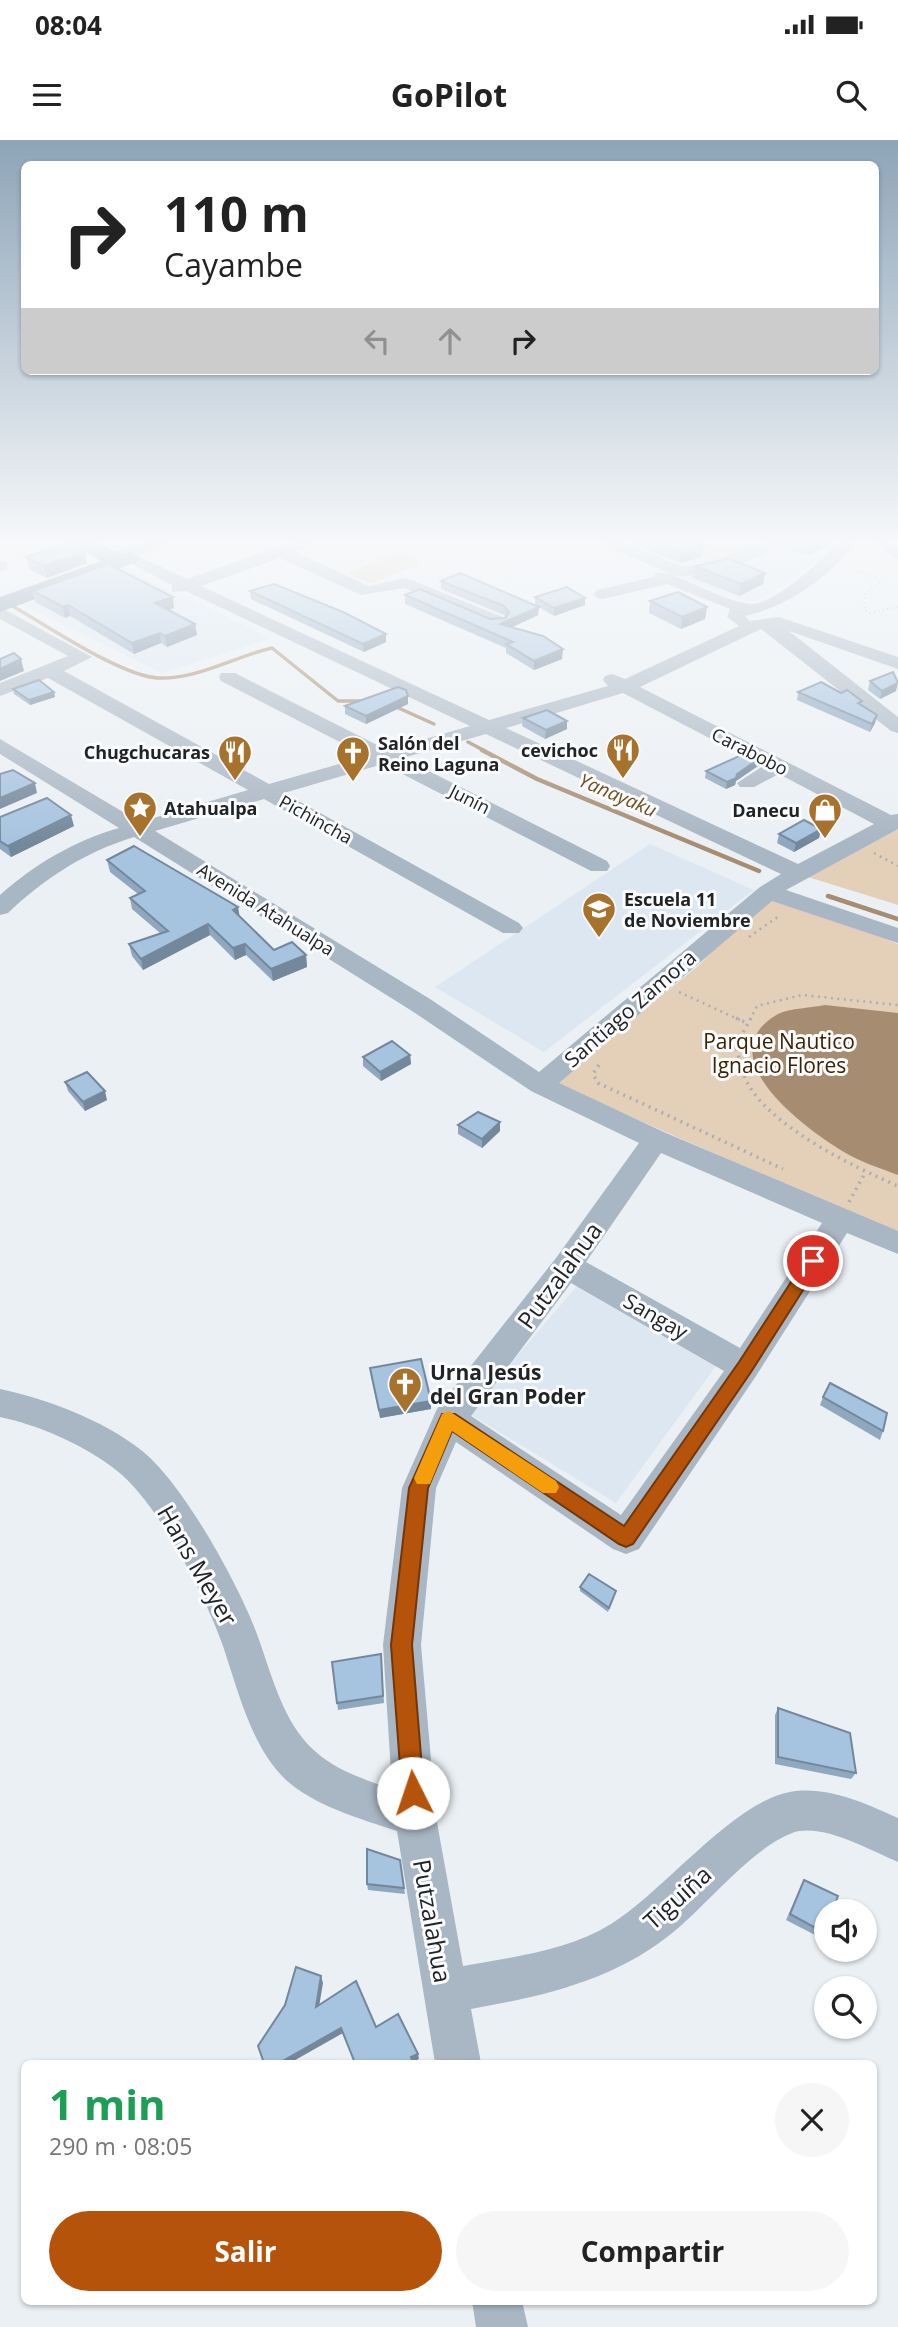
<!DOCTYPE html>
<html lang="es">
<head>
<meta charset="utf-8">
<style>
	:root { --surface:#fff; --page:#f6f6f6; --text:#222; --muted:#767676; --accent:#b45309 }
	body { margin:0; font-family:"Open Sans",sans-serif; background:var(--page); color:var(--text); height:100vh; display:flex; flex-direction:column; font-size:26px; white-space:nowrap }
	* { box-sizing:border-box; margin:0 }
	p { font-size:23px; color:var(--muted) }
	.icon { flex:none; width:38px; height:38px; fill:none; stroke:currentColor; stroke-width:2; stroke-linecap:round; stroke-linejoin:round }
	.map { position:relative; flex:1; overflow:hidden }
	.panel { position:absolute; left:21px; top:1920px; width:856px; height:245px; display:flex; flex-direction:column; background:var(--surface); border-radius:10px; box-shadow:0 2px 5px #0004 }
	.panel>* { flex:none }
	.top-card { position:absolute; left:21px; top:21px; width:858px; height:214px; border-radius:10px; box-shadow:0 2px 5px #0004; background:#fff; color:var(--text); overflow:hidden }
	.tools { position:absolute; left:814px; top:1759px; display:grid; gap:14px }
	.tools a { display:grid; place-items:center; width:63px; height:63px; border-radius:50%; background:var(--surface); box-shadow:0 2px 5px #0004; font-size:35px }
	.pin { position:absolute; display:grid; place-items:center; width:60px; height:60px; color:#fff; margin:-30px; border:4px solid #fff; border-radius:50%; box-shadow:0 2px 7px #0007 }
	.me { position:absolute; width:77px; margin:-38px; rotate:356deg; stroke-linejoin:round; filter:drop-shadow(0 0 5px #0008) }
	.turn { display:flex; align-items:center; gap:24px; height:147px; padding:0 28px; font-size:32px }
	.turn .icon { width:91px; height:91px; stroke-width:2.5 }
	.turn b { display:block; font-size:49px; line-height:60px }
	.lanes { display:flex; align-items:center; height:66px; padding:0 28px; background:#0003; justify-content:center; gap:35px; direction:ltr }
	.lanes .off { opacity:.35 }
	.round { display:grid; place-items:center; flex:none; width:74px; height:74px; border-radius:37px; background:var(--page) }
	.summary { display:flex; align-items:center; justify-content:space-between; height:119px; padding:0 28px }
	h1 { font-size:42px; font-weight:700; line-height:52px; color:#1e9e55 }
	.primary-button { display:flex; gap:14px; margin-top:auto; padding:14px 28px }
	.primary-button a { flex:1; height:80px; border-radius:42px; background:var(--accent); color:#fff; font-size:28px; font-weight:700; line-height:80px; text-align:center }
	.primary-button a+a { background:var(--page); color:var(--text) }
	.status { display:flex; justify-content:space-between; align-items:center; height:49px; padding:0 35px; background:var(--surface); direction:ltr }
	.status svg { height:19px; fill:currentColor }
	header { display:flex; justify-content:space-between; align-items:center; height:91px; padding:0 28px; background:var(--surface); font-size:32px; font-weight:700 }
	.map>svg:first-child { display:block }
	.built { fill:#dce7f1 }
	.green { fill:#e4cfb9 }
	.water { fill:#a68c70 }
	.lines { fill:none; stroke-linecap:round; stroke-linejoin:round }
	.stream-far1 { stroke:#a68c70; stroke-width:3.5 }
	.stream { stroke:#a68c70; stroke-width:4.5 }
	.path-far2 { stroke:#abafb2; stroke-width:2; stroke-dasharray:1 3.5; stroke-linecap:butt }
	.path-far1 { stroke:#abafb2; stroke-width:2.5; stroke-dasharray:2 4.5; stroke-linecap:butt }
	.path { stroke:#abafb2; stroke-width:3.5; stroke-dasharray:2 5; stroke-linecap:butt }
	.minor { fill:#a9b6c3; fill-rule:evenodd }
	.major { fill:#6e869c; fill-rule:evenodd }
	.wall { fill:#8fa8c0 }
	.shaded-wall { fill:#74889c }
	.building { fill:#a6c3df; stroke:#74889c; stroke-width:2 }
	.route { fill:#b45309; stroke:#753606; stroke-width:2 }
	.slow { fill:#f59e0b }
	.labels { text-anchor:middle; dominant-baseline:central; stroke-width:6; stroke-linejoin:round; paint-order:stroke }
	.far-poi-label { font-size:18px; font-weight:bold; fill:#212324; stroke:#fbfcfe; text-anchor:start }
	.far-street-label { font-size:18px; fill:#212324; stroke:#fbfcfe }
	.far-water-label { font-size:19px; font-style:italic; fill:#734e1d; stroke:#fbfcfe }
	.street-label { font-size:21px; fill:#212324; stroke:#fbfcfe }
	.park-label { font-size:21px; fill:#3d2200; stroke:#fbfcfe }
	.poi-label { font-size:21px; font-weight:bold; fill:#212324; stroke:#fbfcfe; text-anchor:start }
	.near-street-label { font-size:24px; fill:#212324; stroke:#fbfcfe }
</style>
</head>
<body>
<div class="status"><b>08:04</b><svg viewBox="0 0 49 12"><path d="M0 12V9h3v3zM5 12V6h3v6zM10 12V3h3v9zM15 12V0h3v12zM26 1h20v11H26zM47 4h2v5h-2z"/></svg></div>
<header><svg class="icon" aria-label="menu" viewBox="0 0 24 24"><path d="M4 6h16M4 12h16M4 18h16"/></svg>GoPilot<svg class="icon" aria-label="search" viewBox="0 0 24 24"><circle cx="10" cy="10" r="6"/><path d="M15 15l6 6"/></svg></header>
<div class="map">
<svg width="898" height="2187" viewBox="0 0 898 2187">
	<rect width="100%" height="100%" fill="#ebf0f4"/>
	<!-- built -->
	<g class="built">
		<polygon points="583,398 841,398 815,423 758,460 740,461"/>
		<polygon points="122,427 270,498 162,533 19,463"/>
		<polygon points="650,704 754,750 544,912 435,847"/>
		<polygon points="583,1139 724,1215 616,1363 468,1273"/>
	</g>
	<!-- green -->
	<g class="green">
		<polygon points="659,398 775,398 717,422"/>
		<polygon points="398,412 422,423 371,444 347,433"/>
		<polygon points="898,688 898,765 808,737"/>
		<polygon points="772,750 898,804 898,1095 555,943 698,826"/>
	</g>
	<!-- water -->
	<path class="water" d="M 825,865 L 898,873 L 898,1035 C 880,1028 860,1022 844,1012 C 807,990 705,916 778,874 C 790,868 812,868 825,865 Z"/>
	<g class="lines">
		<!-- stream-far1 -->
		<g class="stream-far1">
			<path d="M 14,467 C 48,486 121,536 158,538 C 196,540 236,516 272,508 L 338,561 L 364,561"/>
			<polyline points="392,565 434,584"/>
			<polyline points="468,602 485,611"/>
		</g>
		<!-- stream -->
		<g class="stream">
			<polyline points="482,610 537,639 759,731"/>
			<polyline points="828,756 898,779"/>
		</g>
		<!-- path-far2 -->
		<polyline class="path-far2" points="846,426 881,440 864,455 865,470 869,473 898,467"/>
		<!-- path-far1 -->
		<g class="path-far1">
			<polyline points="874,713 898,726"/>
			<polyline points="749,797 779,776"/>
			<polyline points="679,852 740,880"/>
			<polyline points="750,880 757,866 802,855 898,865"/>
		</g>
		<!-- path -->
		<g class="path">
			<polyline points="736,878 747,883"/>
			<path d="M 751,878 L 736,905 C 739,917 741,931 747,942 C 769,986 854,1027 898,1046"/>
			<polyline points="599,925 593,934 598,943 783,1029"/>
			<polyline points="849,1062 865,1033"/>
		</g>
		<!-- minor -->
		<g class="minor">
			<path d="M 158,398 L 183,398 L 146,412 L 140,417 L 187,439 L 305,398 L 328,398 L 295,412 L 369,446 L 406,438 L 503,477 L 506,481 L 503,485 L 491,485 L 404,448 L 361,455 L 280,418 L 201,446 L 489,580 L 608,546 L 603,540 L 605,536 L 612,534 L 625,539 L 739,486 L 727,477 L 730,469 L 667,444 L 603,459 L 597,458 L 594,454 L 597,450 L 654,437 L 655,432 L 670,434 L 590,398 L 612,398 L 680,426 C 720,427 751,398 790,398 C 773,416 698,441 672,435 C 691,442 732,463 750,464 C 774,466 827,416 842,398 L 859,398 C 832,435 790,466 745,476 L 750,481 L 779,477 L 898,517 L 898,529 L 789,491 L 898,577 L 898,593 L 891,591 L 761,489 L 640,547 L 891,675 L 898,674 L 898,689 L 786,750 L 898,788 L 898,803 L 772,761 L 559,943 L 666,993 L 898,1091 L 898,1114 L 847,1093 L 756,1236 L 639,1409 L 626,1414 L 613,1409 L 456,1302 L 436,1348 L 421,1505 L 436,1677 L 463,1826 C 513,1817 567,1811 611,1784 C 664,1751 733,1662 790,1652 C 826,1645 867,1664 898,1678 L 898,1722 C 871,1711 822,1682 792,1693 C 754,1707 709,1762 677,1789 C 619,1839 545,1856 471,1869 L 481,1923 L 435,1923 L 397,1691 C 361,1679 315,1666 286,1640 C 251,1607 238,1550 223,1506 C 206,1457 157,1361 116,1330 C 84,1305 39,1285 0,1277 L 0,1249 C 47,1259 103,1280 141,1310 C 182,1342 236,1440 255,1489 C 271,1530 281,1582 316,1612 C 337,1631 366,1640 392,1649 L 383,1505 L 402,1348 L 437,1269 L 556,1118 L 639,1003 L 531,951 L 412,871 L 134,697 C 85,712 45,738 8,773 L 0,775 L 0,755 C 35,724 74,701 119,688 L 0,614 L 0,599 L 140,682 L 248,650 L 48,538 L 0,556 L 0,543 L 68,516 L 0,479 L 0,467 L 92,517 L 64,531 L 269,644 L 367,616 L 221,541 L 219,537 L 221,533 L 235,533 L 387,610 L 470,586 L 186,451 L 172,452 L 172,445 L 113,414 L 115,411 ZM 623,553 L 763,626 L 737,643 L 740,647 L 754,647 L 779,634 L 874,684 L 798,724 L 506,588 ZM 486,594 L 781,734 L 760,747 L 539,932 L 430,859 L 155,691 L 264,659 L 503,793 L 519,793 L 523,788 L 519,783 L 284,653 L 383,624 L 591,731 L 607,731 L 610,726 L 607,721 L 403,618 ZM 661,1013 L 822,1083 L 740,1208 L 586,1122 ZM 571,1143 L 724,1231 L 621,1375 L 471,1276 Z"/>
			<polygon points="865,398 884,398 898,407 898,419"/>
			<polygon points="0,421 7,422 7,430 0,431"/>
			<polygon points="472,2161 522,2161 528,2187 476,2187"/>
		</g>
		<!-- major -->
		<polygon class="major" points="64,398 89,398 120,414 129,412 140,418 136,422 0,472 0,457 101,421"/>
	</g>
	<!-- wall -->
	<g class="wall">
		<polygon points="619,398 682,398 703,406 702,417 680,423"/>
		<polygon points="785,398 837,398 837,400 807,415 783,407"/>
		<polygon points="26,417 87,423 47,438 29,429"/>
		<polygon points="695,426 765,433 763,444 739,456 693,438"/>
		<polygon points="441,441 535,465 535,457 585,465 554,476 539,467 538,475 512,487 562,519 534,530 506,513 506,508 405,464 405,455 490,479 506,477 504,475 441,449"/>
		<polygon points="33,451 174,468 168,470 195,484 197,495 167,507 161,503 134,514 70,476 65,478 35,462"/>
		<polygon points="250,451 386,494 386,502 364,512 251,459"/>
		<polygon points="650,461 707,467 705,479 681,489 649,473"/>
		<polygon points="870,541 896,551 880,559 868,550"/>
		<polygon points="13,549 54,552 55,557 30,565 14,554"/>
		<polygon points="798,552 841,553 862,561 861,565 877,575 875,583 870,592 797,560"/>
		<polygon points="408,556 408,564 366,584 345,574 345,566"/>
		<polygon points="523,578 567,581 567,589 545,599 522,586"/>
		<polygon points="758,626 736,641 735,645 726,649 705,638 706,631"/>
		<polygon points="0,677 74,686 11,717 0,709"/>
		<polygon points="821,689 819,698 794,712 777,703 779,694"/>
		<polygon points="107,720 240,776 274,810 306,815 307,827 273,841 246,815 235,820 210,795 143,830 132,816 129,804 160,793 132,769 130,758 138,754 110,732"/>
		<polygon points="410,915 411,924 381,941 363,926 363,917"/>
		<polygon points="65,942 107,960 85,971 68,951"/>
		<polygon points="458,985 500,991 482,1008 458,994"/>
		<polygon points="370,1228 431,1261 431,1269 380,1278 371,1236"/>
		<polygon points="823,1257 883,1291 880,1300 820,1265"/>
		<polygon points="580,1447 616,1451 608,1472 580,1451"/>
		<polygon points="381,1514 384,1563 338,1570 332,1522"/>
		<polygon points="778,1568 856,1633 851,1639 775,1624 775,1575"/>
		<polygon points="804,1740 823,1792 819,1797 786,1780 801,1746"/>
		<polygon points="367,1744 404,1748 405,1754 368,1750"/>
	</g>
	<!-- shaded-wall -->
	<g class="shaded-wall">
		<polygon points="823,398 837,398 837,400 807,415 809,405"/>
		<polygon points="703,406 702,417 680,423 682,413"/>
		<polygon points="85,412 87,423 47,438 44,426"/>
		<polygon points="765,433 763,444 739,456 741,444"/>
		<polygon points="173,457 174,468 157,474 155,463"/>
		<polygon points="585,458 585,465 554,476 554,468"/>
		<polygon points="68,465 70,476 65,478 63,467"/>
		<polygon points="539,467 538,475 500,493 500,484"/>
		<polygon points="707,467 705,479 681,489 682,477"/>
		<polygon points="195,484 197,495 167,507 165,496"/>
		<polygon points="160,493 161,503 134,514 132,503"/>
		<polygon points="386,494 386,502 364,512 363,504"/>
		<polygon points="563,509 562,519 534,530 534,521"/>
		<polygon points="21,519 24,531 0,541 0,529"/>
		<polygon points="898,543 896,551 880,559 882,551"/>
		<polygon points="54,552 55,557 30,565 29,560"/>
		<polygon points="408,556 408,564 366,584 366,576"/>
		<polygon points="877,575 875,583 870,592 872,584"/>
		<polygon points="567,581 567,589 545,599 546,590"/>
		<polygon points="759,619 758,626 736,641 735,645 726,649 727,642 737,634"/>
		<polygon points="35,643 37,653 0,669 0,658"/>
		<polygon points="71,675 74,686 11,717 8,706"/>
		<polygon points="821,689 819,698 794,712 796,703"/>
		<polygon points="238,767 240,778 233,770"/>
		<polygon points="208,784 210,795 143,830 141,819"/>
		<polygon points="245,804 246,815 235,820 233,808"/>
		<polygon points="306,815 307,827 273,841 271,829"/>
		<polygon points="410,915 411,924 381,941 380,932"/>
		<polygon points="105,951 107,960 85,971 83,962"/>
		<polygon points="500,982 500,991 482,1008 482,999"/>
		<polygon points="431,1261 431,1269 380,1278 379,1270"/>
		<polygon points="321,1836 323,1843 318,1873 316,1867"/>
		<polygon points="341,1888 343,1893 290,1923 279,1923"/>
		<polygon points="418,1914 419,1919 412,1922 411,1917"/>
	</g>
	<!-- building -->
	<g class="building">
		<polygon points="645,398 682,398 703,406 682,413"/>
		<polygon points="790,398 823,398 809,405"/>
		<polygon points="67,403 85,412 44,426 26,417"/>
		<polygon points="729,419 765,433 741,444 695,426"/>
		<polygon points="108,424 173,457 155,463 195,484 165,496 160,493 132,503 68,465 63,467 33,451"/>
		<polygon points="460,433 539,467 500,484 543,496 563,509 534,521 506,504 513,502 405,455 420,449 490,479 505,478 509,472 504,466 441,441"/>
		<polygon points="274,444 343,472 386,494 363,504 250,451"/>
		<polygon points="567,447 585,458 554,468 535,457"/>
		<polygon points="678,452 707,467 682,477 650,461"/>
		<polygon points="14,513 21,519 0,529 0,519"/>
		<polygon points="893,532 898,543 882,551 870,541"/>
		<polygon points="39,540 54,552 29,560 13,549"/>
		<polygon points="821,542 841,553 847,550 862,561 858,563 877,575 872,584 798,552"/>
		<polygon points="398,547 406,550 408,556 366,576 345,566"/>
		<polygon points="547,570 567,581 546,590 523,578"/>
		<polygon points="746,613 759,619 737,634 736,638 727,642 706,631"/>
		<polygon points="13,630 35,643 0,658 0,634"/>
		<polygon points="47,658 71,675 8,706 0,701 0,677"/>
		<polygon points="804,680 821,689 796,703 779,694"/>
		<polygon points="134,706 238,767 233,770 274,810 292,802 306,815 271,829 245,804 233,808 208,784 141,819 129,804 168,791 130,758 145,751 107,720"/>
		<polygon points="392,901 410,915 380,932 363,917"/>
		<polygon points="87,932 105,951 83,962 65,942"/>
		<polygon points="478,972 500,982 482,999 458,985"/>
		<polygon points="421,1219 431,1261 379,1270 370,1228"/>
		<polygon points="830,1243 887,1273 883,1291 823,1257"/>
		<polygon points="589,1434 616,1451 609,1468 580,1447"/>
		<polygon points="381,1514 383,1556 337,1563 332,1522"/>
		<polygon points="778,1568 850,1593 856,1633 778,1617"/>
		<polygon points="367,1709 400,1720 404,1748 367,1744"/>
		<polygon points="804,1740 838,1756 832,1771 826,1771 826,1785 823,1792 790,1774"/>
		<polygon points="296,1827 321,1836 316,1867 356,1841 376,1887 398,1874 418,1914 411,1917 413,1923 355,1923 341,1888 279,1923 264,1923 258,1906 285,1865"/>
	</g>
	<!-- sky -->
	<linearGradient id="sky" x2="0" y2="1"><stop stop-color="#8da4b8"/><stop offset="0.57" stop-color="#f6f8fa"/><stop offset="1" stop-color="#f6f8fa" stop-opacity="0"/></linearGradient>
	<rect width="898" height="704" fill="url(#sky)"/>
	<!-- route -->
	<polygon class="route" points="813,1115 819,1116 819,1125 751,1232 633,1404 626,1407 619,1404 452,1291 428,1348 412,1505 424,1653 421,1660 413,1663 406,1660 402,1653 391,1505 409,1348 442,1274 455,1274 624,1386 739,1222 808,1116"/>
	<!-- slow -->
	<polygon class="slow" points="449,1271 556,1341 559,1347 556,1353 543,1353 452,1291 430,1344 417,1344 414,1338 442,1274"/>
	<!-- icons -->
	<defs>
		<g id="restaurant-pin" transform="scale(1.75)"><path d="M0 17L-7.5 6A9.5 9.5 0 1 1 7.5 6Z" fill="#a7722c" stroke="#fbfcfe"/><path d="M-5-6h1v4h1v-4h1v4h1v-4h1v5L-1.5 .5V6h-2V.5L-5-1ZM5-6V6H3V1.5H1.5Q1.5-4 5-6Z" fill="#fff"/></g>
		<g id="church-pin" transform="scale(1.75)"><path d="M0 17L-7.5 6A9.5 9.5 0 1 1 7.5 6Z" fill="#a7722c" stroke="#fbfcfe"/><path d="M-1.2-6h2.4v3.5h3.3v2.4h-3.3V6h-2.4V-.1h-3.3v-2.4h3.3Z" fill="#fff"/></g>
		<g id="sight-pin" transform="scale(1.75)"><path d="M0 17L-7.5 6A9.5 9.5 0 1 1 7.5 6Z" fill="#a7722c" stroke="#fbfcfe"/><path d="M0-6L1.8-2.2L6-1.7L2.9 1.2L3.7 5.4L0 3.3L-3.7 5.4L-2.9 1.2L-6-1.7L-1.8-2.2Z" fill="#fff"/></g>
		<g id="shop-pin" transform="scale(1.75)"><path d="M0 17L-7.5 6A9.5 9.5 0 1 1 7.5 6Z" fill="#a7722c" stroke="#fbfcfe"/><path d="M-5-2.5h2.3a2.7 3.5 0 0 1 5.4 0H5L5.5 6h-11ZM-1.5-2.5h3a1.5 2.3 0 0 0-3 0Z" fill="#fff"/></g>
		<g id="school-pin" transform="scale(1.75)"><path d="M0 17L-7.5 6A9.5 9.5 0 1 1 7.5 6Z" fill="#a7722c" stroke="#fbfcfe"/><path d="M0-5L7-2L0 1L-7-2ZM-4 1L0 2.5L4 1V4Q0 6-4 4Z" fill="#fff"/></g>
	</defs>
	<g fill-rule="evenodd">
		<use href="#restaurant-pin" x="623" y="610"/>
		<use href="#restaurant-pin" x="235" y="612"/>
		<use href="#church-pin" x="353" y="613"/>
		<use href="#sight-pin" x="140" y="668"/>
		<use href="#shop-pin" x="825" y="670"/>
		<use href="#school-pin" x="599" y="769"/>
		<use href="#church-pin" x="405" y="1244"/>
	</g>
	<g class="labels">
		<!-- far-poi labels -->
		<g class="far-poi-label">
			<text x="378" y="603">Salón del<tspan x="378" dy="21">Reino Laguna</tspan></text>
			<text x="598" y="610" text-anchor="end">cevichoc</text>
			<text x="210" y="612" text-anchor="end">Chugchucaras</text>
			<text x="164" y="668">Atahualpa</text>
			<text x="800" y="670" text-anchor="end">Danecu</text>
			<text x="624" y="759">Escuela 11<tspan x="624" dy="21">de Noviembre</tspan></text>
		</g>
		<!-- far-street labels -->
		<g class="far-street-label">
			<text transform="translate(750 611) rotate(27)">Carabobo</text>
			<text transform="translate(470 659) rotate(27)">Junín</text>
			<text transform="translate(316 679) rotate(29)">Pichincha</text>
			<text transform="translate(266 769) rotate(32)">Avenida Atahualpa</text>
		</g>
		<!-- far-water labels -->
		<g class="far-water-label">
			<text transform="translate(618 655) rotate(23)">Yanayaku</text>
		</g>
		<!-- street labels -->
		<g class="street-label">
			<text transform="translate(630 868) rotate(-41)">Santiago Zamora</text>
			<text transform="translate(656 1176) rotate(30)">Sangay</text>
		</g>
		<!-- park labels -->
		<g class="park-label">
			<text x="779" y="901">Parque Nautico<tspan x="779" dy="24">Ignacio Flores</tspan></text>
		</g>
		<!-- poi labels -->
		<g class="poi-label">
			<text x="430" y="1232">Urna Jesús<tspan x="430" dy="24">del Gran Poder</tspan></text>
		</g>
		<!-- near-street labels -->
		<g class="near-street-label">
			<text transform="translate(559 1135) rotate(-54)">Putzalahua</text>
			<text transform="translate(198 1425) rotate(60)">Hans Meyer</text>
			<text transform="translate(677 1757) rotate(-42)">Tiguiña</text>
			<text transform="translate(433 1781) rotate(80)">Putzalahua</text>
		</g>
	</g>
</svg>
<div class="tools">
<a><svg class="icon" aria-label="sound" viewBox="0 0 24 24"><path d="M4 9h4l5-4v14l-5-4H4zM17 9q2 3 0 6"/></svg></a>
<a><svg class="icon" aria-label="search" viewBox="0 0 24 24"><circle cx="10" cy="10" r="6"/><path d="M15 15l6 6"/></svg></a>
</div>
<div class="pin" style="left:813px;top:1121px;background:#d93025"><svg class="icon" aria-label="arrive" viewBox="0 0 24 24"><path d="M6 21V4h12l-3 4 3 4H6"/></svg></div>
<svg class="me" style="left:413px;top:1653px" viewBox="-20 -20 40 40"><circle r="19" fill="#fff"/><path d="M0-13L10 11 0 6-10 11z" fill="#b45309"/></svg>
<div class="top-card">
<div class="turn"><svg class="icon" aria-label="right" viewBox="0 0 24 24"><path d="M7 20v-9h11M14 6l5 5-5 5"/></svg><div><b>110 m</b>Cayambe</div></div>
<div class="lanes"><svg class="icon off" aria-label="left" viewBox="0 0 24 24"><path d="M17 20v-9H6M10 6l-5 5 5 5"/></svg><svg class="icon off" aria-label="ahead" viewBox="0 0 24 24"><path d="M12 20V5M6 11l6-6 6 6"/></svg><svg class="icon" aria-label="right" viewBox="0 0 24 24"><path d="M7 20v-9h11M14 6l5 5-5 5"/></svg></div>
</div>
<section class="panel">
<div class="summary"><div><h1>1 min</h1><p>290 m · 08:05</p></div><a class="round"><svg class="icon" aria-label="close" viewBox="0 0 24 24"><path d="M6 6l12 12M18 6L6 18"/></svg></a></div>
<div class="primary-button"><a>Salir</a><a>Compartir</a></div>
</section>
</div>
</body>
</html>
